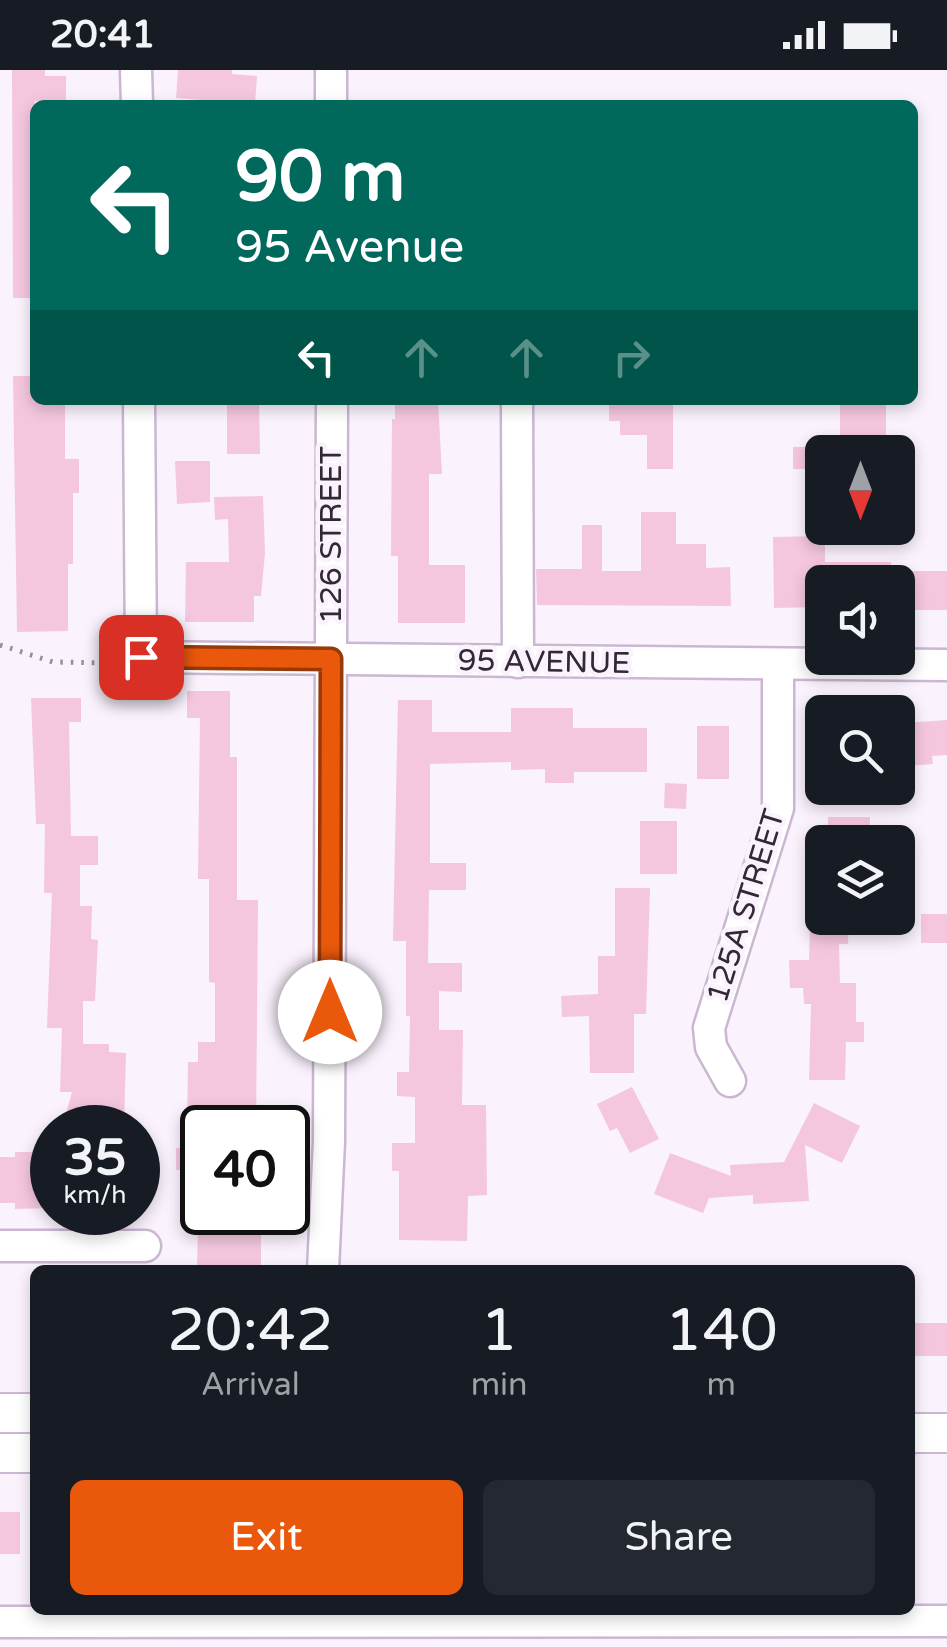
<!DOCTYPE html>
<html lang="en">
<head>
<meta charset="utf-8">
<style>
	:root { --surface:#171b24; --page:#242831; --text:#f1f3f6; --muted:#9ea1a6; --accent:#ea580c }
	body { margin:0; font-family:"Varela Round",sans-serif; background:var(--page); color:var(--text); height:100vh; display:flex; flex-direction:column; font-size:38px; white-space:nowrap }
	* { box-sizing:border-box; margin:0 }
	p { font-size:32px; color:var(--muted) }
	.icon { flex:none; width:55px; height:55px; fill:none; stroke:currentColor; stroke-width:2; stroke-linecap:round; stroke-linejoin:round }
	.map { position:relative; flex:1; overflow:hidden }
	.sheet { position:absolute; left:30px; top:1195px; width:885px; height:350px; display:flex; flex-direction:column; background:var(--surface); border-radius:15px; box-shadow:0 5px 15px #0003 }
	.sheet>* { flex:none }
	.guide { position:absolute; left:30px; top:30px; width:888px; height:305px; border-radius:15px; box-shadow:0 5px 15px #0003; background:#00695c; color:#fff; overflow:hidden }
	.needle { width:65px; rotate:180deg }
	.controls { position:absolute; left:805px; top:365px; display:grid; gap:20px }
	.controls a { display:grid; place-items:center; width:110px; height:110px; border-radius:15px; background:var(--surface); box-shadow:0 5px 15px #0003; font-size:50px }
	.speed { position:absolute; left:30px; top:1035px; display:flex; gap:20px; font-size:50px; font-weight:700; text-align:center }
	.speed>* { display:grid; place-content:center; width:130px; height:130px; border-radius:50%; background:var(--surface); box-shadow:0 5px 15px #0003; line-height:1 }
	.speed small { font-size:25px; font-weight:400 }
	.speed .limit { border:5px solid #111; border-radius:15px; background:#fff; color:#111 }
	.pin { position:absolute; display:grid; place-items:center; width:85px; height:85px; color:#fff; margin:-42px; border-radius:20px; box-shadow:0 5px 15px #0006 }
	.me { position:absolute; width:110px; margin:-55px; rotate:0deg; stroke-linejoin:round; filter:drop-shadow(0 0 8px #0008) }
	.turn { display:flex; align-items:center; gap:35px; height:210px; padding:0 40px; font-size:45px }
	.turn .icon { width:130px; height:130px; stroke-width:2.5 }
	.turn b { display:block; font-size:70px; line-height:85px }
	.lanes { display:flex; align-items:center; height:95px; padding:0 40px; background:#0003; justify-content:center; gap:50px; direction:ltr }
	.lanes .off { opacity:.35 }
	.eta { display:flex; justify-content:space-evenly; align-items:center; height:170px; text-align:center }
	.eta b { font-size:60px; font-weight:600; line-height:70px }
	.button { display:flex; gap:20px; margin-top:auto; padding:20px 40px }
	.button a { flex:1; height:115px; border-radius:15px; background:var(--accent); color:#fff; font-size:40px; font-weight:600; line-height:115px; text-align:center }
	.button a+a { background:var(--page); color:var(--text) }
	.status { display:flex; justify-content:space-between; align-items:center; height:70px; padding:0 50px; background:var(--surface); direction:ltr }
	.status svg { height:28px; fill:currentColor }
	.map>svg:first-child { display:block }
	.building { fill:#f5c7df }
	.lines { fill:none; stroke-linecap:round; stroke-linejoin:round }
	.minor-casing { stroke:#cbb7d2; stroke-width:35 }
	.major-casing { stroke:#cbb7d2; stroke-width:42 }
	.path { stroke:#958d98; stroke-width:5; stroke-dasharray:2.5 8; stroke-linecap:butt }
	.minor { stroke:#fff; stroke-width:30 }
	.major { stroke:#fff; stroke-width:38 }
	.route-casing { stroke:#983908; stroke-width:25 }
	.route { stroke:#ea580c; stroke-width:18 }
	.labels { text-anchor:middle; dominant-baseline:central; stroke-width:9; stroke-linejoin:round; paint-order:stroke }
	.street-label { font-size:30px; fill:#312934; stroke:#faf2fd }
</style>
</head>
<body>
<div class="status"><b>20:41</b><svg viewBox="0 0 49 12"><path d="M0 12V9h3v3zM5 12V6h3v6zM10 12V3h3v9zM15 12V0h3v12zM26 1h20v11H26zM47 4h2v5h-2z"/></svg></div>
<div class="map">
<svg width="947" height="1577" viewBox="0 0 947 1577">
	<rect width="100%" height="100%" fill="#faf2fd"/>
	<!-- building -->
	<g class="building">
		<polygon points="12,0 45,0 45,6 66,6 66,31 35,31 35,228 13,228"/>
		<polygon points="178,0 232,0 232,4 257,6 255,34 176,28"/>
		<polygon points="13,306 35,306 35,330 65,330 65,389 79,389 79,423 73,423 73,494 68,494 68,561 17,562"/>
		<polygon points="227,330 259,330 260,384 227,384"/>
		<polygon points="395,330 438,330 442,404 429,404 429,495 465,495 465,553 398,553 398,486 391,486 392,349 395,349"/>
		<polygon points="609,330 673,330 673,399 647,399 647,365 620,365 620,351 609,351"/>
		<rect x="840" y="330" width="46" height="42"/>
		<rect x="793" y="377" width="29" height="22"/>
		<polygon points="175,391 210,391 210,432 177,434"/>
		<polygon points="263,426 265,483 261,526 254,526 254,552 185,552 186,492 229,492 228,449 215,450 214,427"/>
		<polygon points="641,442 676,442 676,474 706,474 706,498 730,497 731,536 537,535 536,499 582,499 582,455 602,455 602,501 641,501"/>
		<polygon points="825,466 825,492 891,492 891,512 822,512 822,537 774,538 773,467"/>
		<rect x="902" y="501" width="45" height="39"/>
		<polygon points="187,621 230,621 230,687 237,687 237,830 258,830 256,1058 187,1058 188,992 198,992 198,972 215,972 215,913 209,912 209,809 198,809 200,648 187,648"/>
		<polygon points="31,628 81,628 81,652 69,652 71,766 98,766 98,795 80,795 80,836 92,836 91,869 98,870 95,931 83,931 83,974 109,974 109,982 126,983 124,1058 62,1058 72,1022 60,1022 62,958 47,958 52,823 44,823 45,754 36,754"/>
		<polygon points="398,630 432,630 432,662 511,662 511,638 573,638 573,658 647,658 647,702 574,702 574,713 545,713 545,699 511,700 511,692 430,694 430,793 466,793 466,820 429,820 428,893 462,893 462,922 439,921 439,960 463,960 462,1035 486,1035 487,1125 468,1126 467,1171 399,1170 399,1101 392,1101 392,1073 415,1073 415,1027 397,1026 397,1002 409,1002 410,946 406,946 406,871 393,871"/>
		<polygon points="947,650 947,685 932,686 933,694 906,696 904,653"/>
		<rect x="697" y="656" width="32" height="53"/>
		<polygon points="665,713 687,714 686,739 664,738"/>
		<rect x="828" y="747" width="42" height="25"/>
		<rect x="640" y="751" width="37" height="53"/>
		<polygon points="615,818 650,818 646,944 634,944 634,1003 590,1003 589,946 562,947 561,926 598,924 598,886 615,886"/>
		<rect x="921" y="844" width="26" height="29"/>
		<polygon points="810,848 849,848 848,874 839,874 840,913 856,913 856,952 864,952 864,972 846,972 845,1010 809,1010 811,934 804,934 803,918 790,918 789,890 809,890"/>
		<polygon points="632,1017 659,1069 630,1083 617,1058 610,1061 597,1034"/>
		<polygon points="814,1033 860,1056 842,1093 805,1075 809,1131 753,1134 753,1125 709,1128 703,1143 654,1124 670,1083 731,1106 730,1095 784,1092"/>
		<rect x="176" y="1078" width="26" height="22"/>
		<polygon points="15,1082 52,1082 52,1138 15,1139 15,1133 0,1133 0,1087 15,1087"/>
		<polygon points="261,1142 261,1200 197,1200 198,1154 219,1152 219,1143"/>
		<rect x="911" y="1253" width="36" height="33"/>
		<rect x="0" y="1442" width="20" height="42"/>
	</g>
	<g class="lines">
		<!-- minor casing -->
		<g class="minor-casing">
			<g id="minor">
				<polyline points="136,0 137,35"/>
				<polyline points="331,0 331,35"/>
				<polyline points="139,330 141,587 947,595"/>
				<polyline points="517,330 518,592"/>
				<polyline points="730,1011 711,977 709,958 778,738 778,595"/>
				<polyline points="0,1176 145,1176"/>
				<polyline points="323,1200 329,1071 332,330"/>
				<polyline points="0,1552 947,1551"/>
			</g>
		</g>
		<!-- major casing -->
		<g class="major-casing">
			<g id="major">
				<polyline points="0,1343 35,1343"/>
				<polyline points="910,1363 947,1363"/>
				<polyline points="0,1383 35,1383"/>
			</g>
		</g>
		<!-- path -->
		<polyline class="path" points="0,575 53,592 114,593"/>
		<!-- minor -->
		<use href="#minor" class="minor"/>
		<!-- major -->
		<use href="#major" class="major"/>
	</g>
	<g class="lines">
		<!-- route casing -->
		<g class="route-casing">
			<polyline id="route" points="141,587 331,589 330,942"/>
		</g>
		<!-- route -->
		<use href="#route" class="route"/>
	</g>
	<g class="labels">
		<!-- street labels -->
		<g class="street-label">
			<text transform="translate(331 465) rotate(-90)">126 STREET</text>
			<text transform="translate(544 592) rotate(1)">95 AVENUE</text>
			<text transform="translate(746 836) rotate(-73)">125A STREET</text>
		</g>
	</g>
</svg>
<div class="controls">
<a><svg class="needle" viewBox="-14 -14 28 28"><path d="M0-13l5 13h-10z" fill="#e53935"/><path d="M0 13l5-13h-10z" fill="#9ea1a6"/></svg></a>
<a><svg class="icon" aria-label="sound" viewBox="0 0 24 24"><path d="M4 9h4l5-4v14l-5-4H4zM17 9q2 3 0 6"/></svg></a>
<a><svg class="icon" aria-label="search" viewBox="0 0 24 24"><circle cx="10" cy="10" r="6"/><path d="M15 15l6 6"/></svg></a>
<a><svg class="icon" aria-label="layers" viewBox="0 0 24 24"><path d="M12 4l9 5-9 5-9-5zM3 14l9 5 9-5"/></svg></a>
</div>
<div class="speed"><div>35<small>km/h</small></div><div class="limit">40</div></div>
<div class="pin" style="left:141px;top:587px;background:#d93025"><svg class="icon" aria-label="arrive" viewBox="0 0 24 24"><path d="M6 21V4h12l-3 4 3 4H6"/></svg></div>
<svg class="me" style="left:330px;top:942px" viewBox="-20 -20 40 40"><circle r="19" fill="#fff"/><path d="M0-13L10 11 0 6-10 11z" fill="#ea580c"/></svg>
<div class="guide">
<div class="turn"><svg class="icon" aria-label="left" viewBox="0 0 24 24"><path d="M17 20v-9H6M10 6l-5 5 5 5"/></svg><div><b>90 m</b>95 Avenue</div></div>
<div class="lanes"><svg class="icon" aria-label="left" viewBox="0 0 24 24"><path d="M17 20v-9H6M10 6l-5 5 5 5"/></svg><svg class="icon off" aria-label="ahead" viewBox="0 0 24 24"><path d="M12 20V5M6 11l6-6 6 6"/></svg><svg class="icon off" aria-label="ahead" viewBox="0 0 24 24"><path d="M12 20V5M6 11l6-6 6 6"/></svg><svg class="icon off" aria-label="right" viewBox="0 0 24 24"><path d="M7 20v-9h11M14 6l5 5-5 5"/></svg></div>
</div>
<section class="sheet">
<div class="eta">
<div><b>20:42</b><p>Arrival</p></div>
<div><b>1</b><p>min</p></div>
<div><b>140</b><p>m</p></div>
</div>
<div class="button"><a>Exit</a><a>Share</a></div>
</section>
</div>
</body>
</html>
